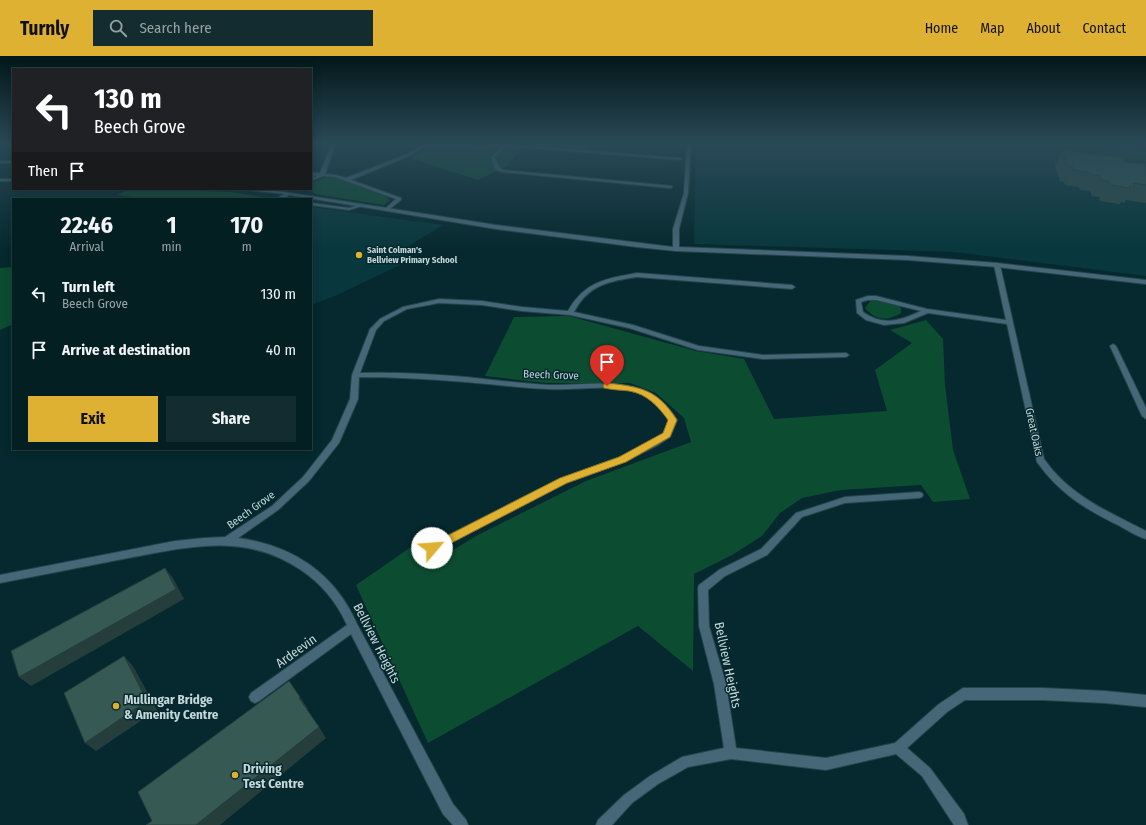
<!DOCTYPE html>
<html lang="en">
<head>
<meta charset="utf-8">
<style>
	:root { --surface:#041f22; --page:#122c2f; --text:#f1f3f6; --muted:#97a2a5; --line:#253d40; --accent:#deb133 }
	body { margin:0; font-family:"Fira Sans Condensed",sans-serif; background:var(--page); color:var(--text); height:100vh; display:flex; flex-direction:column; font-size:15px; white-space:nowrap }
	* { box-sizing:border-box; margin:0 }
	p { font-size:13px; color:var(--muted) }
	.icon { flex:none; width:22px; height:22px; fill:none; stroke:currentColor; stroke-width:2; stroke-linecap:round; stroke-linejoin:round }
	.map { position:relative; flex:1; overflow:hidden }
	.panel { position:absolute; left:12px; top:142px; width:300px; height:252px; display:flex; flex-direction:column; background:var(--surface); border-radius:0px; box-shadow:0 2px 10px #0003,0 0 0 1px var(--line) }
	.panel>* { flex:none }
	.top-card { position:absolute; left:12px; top:12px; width:300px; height:122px; border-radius:0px; box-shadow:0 2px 10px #0003,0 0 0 1px var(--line); background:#202124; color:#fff; overflow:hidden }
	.pin { position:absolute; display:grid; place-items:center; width:34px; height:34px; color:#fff; margin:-41px -17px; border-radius:50% 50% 50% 0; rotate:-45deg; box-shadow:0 0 4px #0007 }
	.pin .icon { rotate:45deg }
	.me { position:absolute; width:44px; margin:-22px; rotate:63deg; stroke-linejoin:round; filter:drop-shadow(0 0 3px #0008) }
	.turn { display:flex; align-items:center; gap:14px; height:84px; padding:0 16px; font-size:18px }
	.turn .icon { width:52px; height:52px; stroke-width:2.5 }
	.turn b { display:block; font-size:28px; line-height:34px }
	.then { display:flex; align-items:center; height:38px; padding:0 16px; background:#0003; gap:8px; font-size:15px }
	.eta { display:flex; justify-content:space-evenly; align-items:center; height:68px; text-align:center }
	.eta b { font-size:24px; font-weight:700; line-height:28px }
	.button { display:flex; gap:8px; margin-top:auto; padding:8px 16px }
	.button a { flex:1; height:46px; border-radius:0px; background:var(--accent); color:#111; font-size:16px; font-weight:700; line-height:46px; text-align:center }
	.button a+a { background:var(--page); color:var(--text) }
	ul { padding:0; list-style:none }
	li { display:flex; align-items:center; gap:12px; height:56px; padding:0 16px }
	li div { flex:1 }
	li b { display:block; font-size:15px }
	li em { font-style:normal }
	header { display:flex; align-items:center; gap:24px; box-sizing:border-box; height:56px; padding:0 20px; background:var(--accent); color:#111 }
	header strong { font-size:19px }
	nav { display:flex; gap:22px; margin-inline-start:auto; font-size:14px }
	.search { width:280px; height:36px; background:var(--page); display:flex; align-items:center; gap:10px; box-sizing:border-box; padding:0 14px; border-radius:0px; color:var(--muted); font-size:15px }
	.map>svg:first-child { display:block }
	.built { fill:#08373d }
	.green { fill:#0c4c31 }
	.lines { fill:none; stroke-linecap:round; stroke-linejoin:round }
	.minor-casing { stroke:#24454a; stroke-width:2 }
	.tertiary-casing { stroke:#24454a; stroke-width:2 }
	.minor { fill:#466778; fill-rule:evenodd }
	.tertiary { fill:#466778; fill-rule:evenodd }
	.wall { fill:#2f4d48 }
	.shaded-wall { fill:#263e3b }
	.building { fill:#375954; stroke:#263e3b }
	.route { fill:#deb133; stroke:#907321 }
	.poi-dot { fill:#deb133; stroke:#05292e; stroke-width:1.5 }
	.labels { text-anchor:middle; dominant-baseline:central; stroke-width:3; stroke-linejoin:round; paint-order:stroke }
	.far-poi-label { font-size:9px; font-weight:bold; fill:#c5d7da; stroke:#05292e; text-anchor:start }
	.street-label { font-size:11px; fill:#c5d7da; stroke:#05292e }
	.near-street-label { font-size:13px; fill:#c5d7da; stroke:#05292e }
	.near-poi-label { font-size:13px; font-weight:bold; fill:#c5d7da; stroke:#05292e; text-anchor:start }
</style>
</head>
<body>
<header>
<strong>Turnly</strong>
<div class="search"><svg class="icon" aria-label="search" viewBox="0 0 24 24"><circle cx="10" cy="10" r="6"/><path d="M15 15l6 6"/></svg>Search here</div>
<nav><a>Home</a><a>Map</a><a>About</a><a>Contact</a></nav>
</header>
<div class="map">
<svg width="1146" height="769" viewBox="0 0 1146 769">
	<rect width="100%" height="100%" fill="#05292e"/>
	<!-- built -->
	<g class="built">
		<polygon points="696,87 1146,87 1146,220 954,196 694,188"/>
		<polygon points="311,151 443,169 400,195 413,203 337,239 311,249"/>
	</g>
	<!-- green -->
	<g class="green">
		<polygon points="435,87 465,87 521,92 507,110 478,124 410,102"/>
		<polygon points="536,87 587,87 584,93 534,90"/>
		<polygon points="1132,91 1146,95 1146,105 1105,102 1103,94"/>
		<polygon points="327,121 335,122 385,140 390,144 384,149 315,138 311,135 300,133 311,133 311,127"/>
		<polygon points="131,133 230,136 263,141 259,143 154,143 116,139"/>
		<polygon points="13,211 13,268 0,274 0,212"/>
		<path d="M 871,244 L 897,249 L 901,252 L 901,257 C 887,266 875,264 865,252 Z"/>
		<polygon points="569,260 696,295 744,303 774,363 887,355 875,314 912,287 890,274 926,264 943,283 945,329 953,394 970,443 933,446 921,429 841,434 802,442 780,457 762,480 732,499 694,518 693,615 638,570 428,687 356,529 411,491 424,512 476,480 586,425 691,386 684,362 656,337 630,327 546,327 485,320 514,261"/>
	</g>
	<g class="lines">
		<!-- minor casing -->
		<g class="minor-casing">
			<g id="minor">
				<polygon points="332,87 336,87 325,118 336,119 346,122 407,98 427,87 432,87 409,100 351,124 401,142 401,144 387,155 385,154 385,153 396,143 335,121 323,120 311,125 311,122 317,120 311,119 311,117 320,117"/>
				<polygon points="481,87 528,90 532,87 534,88 532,90 680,102 682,103 680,104 506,90 495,101 499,111 503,114 672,130 672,131 670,132 502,116 495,113 491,101 502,90"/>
				<rect x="0" y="105" width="13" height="2"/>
				<polygon points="286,137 290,138 285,142 286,143 279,143 279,141"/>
				<polygon points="311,147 349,152 360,149 362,150 349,154 311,149"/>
				<path d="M 997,207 L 1000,209 L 1044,403 C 1070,440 1107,455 1146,475 L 1146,483 C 1136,480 1127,474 1118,469 C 1085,453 1059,437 1037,406 L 1007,268 L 928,257 L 904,267 L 884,269 L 866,264 L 857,257 L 856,244 L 868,240 L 876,240 L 927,253 L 1006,264 L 994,209 ZM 868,244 L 876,244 L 921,255 C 900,265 883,270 863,256 L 861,246 Z"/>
				<path d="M 637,217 L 792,229 L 795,231 L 792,233 L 637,221 C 609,225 588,229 574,256 L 633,269 L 699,290 L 763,299 L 846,297 L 849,299 L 846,301 L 763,303 L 698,294 L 629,272 L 570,259 L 522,255 L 482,249 L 439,247 L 407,253 L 384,265 L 376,274 L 360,317 C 396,316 431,318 466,321 C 493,324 520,327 548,329 C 579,330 611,323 641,333 C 657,338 668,350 677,364 L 670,381 L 658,389 L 626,405 L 566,427 L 432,496 L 429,495 L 427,492 L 429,489 L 560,423 L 620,401 L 652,385 L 664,377 L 669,364 C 660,351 648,339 632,335 C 604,328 575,335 547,333 C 520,332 493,328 465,326 C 430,323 395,321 359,321 L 358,343 L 339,387 L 309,425 L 278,454 L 238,482 C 293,489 335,518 357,568 L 453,748 L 466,764 L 468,769 L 453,769 L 443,758 L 351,578 L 259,645 L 255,647 L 251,645 L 249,641 L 251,637 L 347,569 C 337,547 322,528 301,514 C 245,476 190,491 128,502 C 85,510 43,519 0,527 L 0,519 L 175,485 L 204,482 L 225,481 L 272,450 L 303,421 L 332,384 L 350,343 L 352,319 L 370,273 L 380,263 L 403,251 L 439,243 L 482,245 L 522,251 L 568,255 C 584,226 607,222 637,217 Z"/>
				<polygon points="1113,288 1116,290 1146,352 1146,363 1142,360 1110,290"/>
				<polygon points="919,436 922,437 923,439 922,441 919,442 845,447 802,461 767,499 725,520 708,534 709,570 726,628 736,692 826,702 895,687 939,648 963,632 1043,632 1105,635 1146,639 1146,651 1105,647 1043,644 965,644 947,656 907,692 930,712 964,758 968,769 954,769 922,720 896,698 826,714 731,703 688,711 658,728 632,747 612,769 596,769 598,764 624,739 650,720 682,701 724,692 714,628 699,570 698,532 699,529 719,514 761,493 796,457 845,441"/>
			</g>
		</g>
		<!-- tertiary casing -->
		<g class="tertiary-casing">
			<g id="tertiary">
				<polygon points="687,87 691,87 688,137 679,173 679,191 908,200 997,207 1146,224 1146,228 997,211 908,204 676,195 637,191 496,173 284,138 247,134 245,133 260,133 284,136 496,169 673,191 673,173 684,137"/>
				<rect x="0" y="123" width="13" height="2"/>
			</g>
		</g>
		<!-- minor -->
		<use href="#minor" class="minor"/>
		<!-- tertiary -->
		<use href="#tertiary" class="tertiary"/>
	</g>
	<!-- wall -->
	<polygon class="wall" points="1063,94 1124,106 1146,108 1146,147 1126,144 1125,147 1121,146 1120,148 1100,145 1099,141 1092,140 1090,135 1080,134 1079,131 1065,129 1064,126 1060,125 1055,109"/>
	<!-- shaded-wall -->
	<g class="shaded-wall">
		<polygon points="165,512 173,522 184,543 31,630 19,621"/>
		<polygon points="124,600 133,610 157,654 96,695 85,687"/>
		<polygon points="300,641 308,653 307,654 299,642"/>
		<polygon points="319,671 326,682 220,769 196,769"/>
	</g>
	<!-- building -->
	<g class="building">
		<polygon points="1063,94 1123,102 1124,106 1146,108 1146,129 1133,127 1135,131 1130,130 1130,132 1110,129 1108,125 1101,124 1099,120 1089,118 1088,116 1073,114 1072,110 1068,110"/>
		<polygon points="165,512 176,533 19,621 11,595"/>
		<polygon points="124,600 147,645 85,687 64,637"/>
		<polygon points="289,625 300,641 299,642 319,671 196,769 146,769 152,765 138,736"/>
	</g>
	<!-- sky -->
	<linearGradient id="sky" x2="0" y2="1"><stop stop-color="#031719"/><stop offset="0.45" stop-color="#2a4957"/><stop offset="1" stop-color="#2a4957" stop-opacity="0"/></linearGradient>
	<rect width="1146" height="195" fill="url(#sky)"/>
	<!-- route -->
	<path class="route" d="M 607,327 C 641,331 657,333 677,364 L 670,381 L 626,406 L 567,427 L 436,495 L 432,496 L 429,495 L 427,492 L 429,489 L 560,422 L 619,401 L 663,377 L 668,364 C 658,350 647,338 629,335 C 621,334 612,334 604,332 L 603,330 L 604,328 Z"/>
	<!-- markers -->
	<g class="poi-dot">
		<circle cx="359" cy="199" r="4"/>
		<circle cx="116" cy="650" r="4"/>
		<circle cx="235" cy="719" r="4"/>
	</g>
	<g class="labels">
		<!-- far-poi labels -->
		<g class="far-poi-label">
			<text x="367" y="194">Saint Colman's<tspan x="367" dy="10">Bellview Primary School</tspan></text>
		</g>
		<!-- street labels -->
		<g class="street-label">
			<text transform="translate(551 319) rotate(2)">Beech Grove</text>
			<text transform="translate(1034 376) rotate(78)">Great Oaks</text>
			<text transform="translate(251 454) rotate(-36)">Beech Grove</text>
		</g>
		<!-- near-street labels -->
		<g class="near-street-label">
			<text transform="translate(377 587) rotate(63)">Bellview Heights</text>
			<text transform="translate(296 595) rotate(-36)">Ardeevin</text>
			<text transform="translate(728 609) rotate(78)">Bellview Heights</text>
		</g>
		<!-- near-poi labels -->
		<g class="near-poi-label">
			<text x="124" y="643">Mullingar Bridge<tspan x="124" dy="15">&amp; Amenity Centre</tspan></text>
			<text x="243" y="712">Driving<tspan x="243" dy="15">Test Centre</tspan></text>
		</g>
	</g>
</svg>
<div class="pin" style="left:607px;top:330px;background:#d93025"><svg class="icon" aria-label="arrive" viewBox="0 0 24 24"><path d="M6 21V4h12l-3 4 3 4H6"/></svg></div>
<svg class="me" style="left:432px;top:492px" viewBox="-20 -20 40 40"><circle r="19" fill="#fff"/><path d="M0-13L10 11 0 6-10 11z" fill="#deb133"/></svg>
<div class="top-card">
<div class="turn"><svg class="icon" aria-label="left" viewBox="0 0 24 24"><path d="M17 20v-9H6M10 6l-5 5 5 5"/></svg><div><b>130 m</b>Beech Grove</div></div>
<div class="then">Then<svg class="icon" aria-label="arrive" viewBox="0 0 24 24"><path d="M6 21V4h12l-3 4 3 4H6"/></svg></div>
</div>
<section class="panel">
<div class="eta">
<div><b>22:46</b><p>Arrival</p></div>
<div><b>1</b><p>min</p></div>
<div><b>170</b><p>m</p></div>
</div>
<ul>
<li><svg class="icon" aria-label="left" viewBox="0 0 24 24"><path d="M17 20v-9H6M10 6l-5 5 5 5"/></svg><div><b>Turn left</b><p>Beech Grove</p></div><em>130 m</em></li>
<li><svg class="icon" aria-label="arrive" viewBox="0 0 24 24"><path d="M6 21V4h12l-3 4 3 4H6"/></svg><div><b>Arrive at destination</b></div><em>40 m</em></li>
</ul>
<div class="button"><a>Exit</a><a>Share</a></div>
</section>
</div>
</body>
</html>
